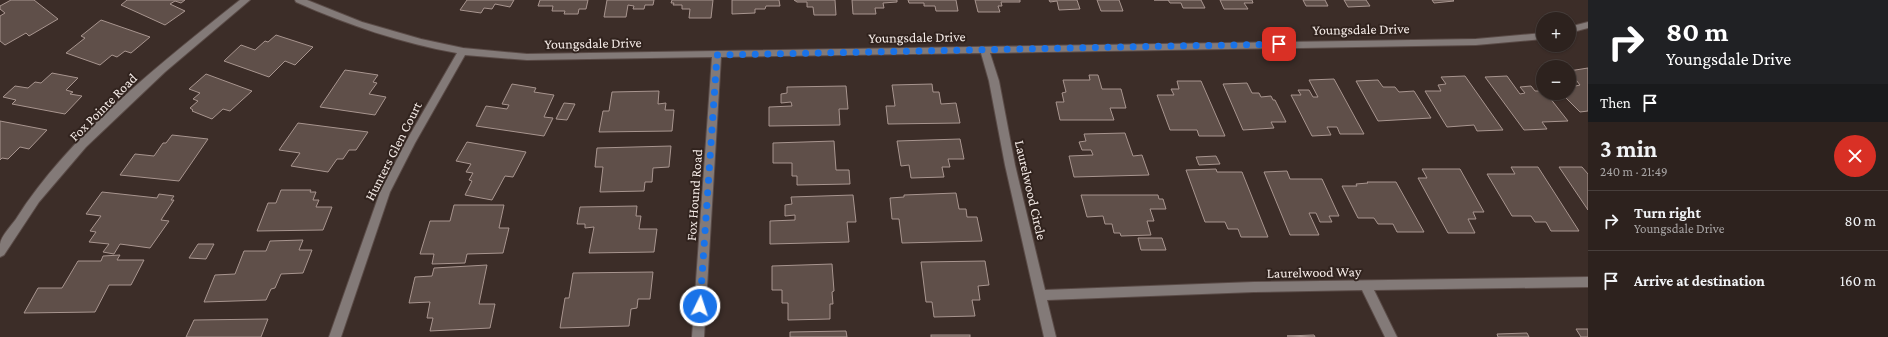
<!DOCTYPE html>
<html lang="en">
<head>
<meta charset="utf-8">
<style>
	:root { --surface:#2d221e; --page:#392f2b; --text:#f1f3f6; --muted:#a7a4a4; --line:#483f3c }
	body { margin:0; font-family:"Crimson Pro",serif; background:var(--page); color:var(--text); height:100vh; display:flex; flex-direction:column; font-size:15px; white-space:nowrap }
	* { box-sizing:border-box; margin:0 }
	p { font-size:13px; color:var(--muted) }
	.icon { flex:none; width:22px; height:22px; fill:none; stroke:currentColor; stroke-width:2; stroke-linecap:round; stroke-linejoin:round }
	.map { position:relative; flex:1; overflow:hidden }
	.sheet { display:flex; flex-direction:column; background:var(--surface); width:300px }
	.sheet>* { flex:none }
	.guide { background:#202124; color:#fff; overflow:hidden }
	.controls { position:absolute; left:1536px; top:12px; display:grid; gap:8px }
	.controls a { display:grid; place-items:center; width:40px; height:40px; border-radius:50%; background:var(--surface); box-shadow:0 1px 3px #0004,0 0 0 1px var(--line); font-size:20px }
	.pin { position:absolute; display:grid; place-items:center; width:34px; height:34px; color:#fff; margin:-17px; border-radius:8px; box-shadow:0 2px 6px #0006 }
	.me { position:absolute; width:44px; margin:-22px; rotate:4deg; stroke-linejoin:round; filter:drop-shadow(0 0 3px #0008) }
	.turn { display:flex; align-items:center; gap:14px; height:84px; padding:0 12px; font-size:18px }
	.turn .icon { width:52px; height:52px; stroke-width:2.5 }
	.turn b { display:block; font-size:28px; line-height:34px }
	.then { display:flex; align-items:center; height:38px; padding:0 12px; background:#0003; gap:8px; font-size:15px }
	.round { display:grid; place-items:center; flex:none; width:42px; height:42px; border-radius:21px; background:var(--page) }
	.overview { display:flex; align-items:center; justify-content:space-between; height:68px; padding:0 12px }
	h1 { font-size:24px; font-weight:700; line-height:30px }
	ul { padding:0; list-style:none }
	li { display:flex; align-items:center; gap:12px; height:60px; padding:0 12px; border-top:1px solid var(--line) }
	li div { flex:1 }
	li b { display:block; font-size:15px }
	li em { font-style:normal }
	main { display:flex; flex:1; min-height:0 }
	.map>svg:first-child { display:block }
	.building { fill:#5f4f49; stroke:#a8958f }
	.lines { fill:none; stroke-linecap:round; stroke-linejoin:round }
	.minor-casing { stroke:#5a4b47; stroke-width:2 }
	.minor { fill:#837a78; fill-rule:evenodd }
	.route { stroke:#1a73e8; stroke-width:7; stroke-dasharray:0 12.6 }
	.labels { text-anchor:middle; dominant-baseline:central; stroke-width:4; stroke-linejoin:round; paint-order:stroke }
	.street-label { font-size:14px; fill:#f5ebe7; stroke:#31231e }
</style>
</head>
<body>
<main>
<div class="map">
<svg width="1588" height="337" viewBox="0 0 1588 337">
	<rect width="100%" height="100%" fill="#3c2d28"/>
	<!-- building -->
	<g class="building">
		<polygon points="11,0 34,0 58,19 29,36 26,33 5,45 0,41 0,16 5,13 0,9 0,6"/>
		<polygon points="127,0 185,0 181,3 175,1 170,4 185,11 165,25 121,5"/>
		<polygon points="467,0 514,0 510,7 495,4 492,9 484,8 481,13 460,10"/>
		<polygon points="540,0 588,0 586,9 579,9 578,14 564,14 565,11 552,11 553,6 538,6"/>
		<polygon points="607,0 654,0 653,5 645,5 644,9 633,9 634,6 628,5 626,17 604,17"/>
		<polygon points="672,0 713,0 711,18 689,18 690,9 682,9 682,5 673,5 674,3 671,3"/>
		<polygon points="732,0 779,0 780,6 766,6 765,9 755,9 755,13 732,14"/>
		<polygon points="794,0 835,0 836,15 814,15 813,7 807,7 807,2 797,2"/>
		<polygon points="852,0 897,0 897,2 883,3 884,8 875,8 876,14 853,14"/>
		<polygon points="908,0 956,0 958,11 936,11 935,6 924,6 924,3 909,3"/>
		<polygon points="975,0 1020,0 1020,2 1001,2 1002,6 998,6 1000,12 978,12"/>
		<polygon points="1049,0 1077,0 1080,9 1059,10 1057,1 1050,2"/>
		<polygon points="1097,0 1119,0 1123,11 1101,11"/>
		<polygon points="1154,0 1201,0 1205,8 1183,8 1181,3 1170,3 1168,0"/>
		<polygon points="1220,0 1252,0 1253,3 1244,3 1248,9 1224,9"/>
		<polygon points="1303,0 1325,0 1328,6 1306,6"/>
		<polygon points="1344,0 1366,0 1370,6 1348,7"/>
		<polygon points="1432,0 1453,0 1454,1 1434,3"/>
		<polygon points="101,20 150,37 131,53 125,51 117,57 112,55 100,65 66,53 85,38 81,36"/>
		<polygon points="276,35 313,47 295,65 285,61 269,77 224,61 241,45 255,50 265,41 268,42"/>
		<polygon points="1588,68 1588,111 1580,112 1561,93 1569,93 1569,85 1571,87 1580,85 1569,71"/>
		<polygon points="345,70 378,75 373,82 377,83 369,94 386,97 375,115 320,107"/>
		<polygon points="52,73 78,78 66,90 73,92 70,94 82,96 65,114 12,104 16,100 3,97 15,86 28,88 35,82 41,83"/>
		<polygon points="206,74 252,91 230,111 223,109 212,119 192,111 193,110 190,108 198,101 193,99 200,93 189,89"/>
		<polygon points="1089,75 1098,75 1102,89 1121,89 1126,108 1110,108 1114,120 1060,120 1056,102 1064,102 1062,93 1066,92 1063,80 1090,80"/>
		<polygon points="1465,76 1503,130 1477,131 1474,125 1447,127 1425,91 1441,91 1438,85 1446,84 1441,77"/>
		<polygon points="1507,76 1520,94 1525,93 1520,87 1531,86 1535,91 1543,91 1543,93 1546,93 1568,121 1542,122 1547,129 1524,130 1485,77"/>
		<polygon points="1334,79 1364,134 1340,134 1337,127 1327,127 1331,135 1312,136 1291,95 1301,95 1298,90 1309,90 1313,97 1318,97 1309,80"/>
		<polygon points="1378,80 1383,87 1395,87 1399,92 1414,91 1431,118 1378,121 1356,81"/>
		<polygon points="1177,81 1201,81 1225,136 1199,136 1197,130 1170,130 1157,95 1174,95 1171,89 1179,89"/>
		<polygon points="1247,83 1252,93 1259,93 1261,97 1271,96 1273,100 1275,100 1286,122 1271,122 1274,128 1243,130 1223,84"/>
		<polygon points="512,84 536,88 534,92 554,95 544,117 553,118 544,136 476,126 486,106 507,109 509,105 502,104"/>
		<polygon points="932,84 933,92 939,92 941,104 956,103 960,123 888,124 886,106 895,106 892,85"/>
		<polygon points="846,86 848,109 839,109 840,125 769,126 769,107 792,106 791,102 781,103 781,94 787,93 787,87"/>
		<polygon points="659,91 658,104 666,103 665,110 674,110 672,131 599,132 603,111 609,111 612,92"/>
		<polygon points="564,103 575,104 567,120 556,119"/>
		<polygon points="0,121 47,130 29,149 20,147 8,159 2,158 0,160"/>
		<polygon points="298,123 368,132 356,150 349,150 343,159 337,159 328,172 291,166 300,153 279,150"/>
		<polygon points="1125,133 1133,156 1142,155 1149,175 1074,177 1069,156 1093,155 1091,150 1082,150 1079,142 1086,141 1084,134"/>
		<polygon points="172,135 208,139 179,181 120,175 135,154 154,156 163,143 166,143"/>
		<polygon points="960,139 964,159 948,159 950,167 942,167 944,177 911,178 909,165 901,166 897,141"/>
		<polygon points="834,141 836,170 849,170 850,184 797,185 797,176 792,176 792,163 773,163 773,143"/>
		<polygon points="467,142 526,152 513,177 505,176 492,200 465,195 472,181 469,180 473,173 466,172 471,164 456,161"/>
		<polygon points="671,146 669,167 653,168 652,182 645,182 644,191 600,192 603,167 595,167 597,148"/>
		<polygon points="1216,156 1220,164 1199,165 1196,157"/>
		<polygon points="1511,167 1538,167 1579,231 1551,231 1546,222 1535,222 1531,216 1512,216 1487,174 1515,174"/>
		<polygon points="1559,167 1582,167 1588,174 1588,210"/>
		<polygon points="1216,169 1217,172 1242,172 1268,237 1241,237 1238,229 1228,229 1225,222 1205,222 1186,170"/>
		<polygon points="1422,169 1460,169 1484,212 1473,212 1476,219 1468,219 1475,233 1448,233 1418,178 1427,178"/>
		<polygon points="1287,171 1290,179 1322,179 1339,216 1329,216 1332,222 1320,222 1316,213 1309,213 1319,235 1290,235 1264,172"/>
		<polygon points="1367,182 1396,182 1424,232 1397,232 1393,224 1378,224 1374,218 1358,218 1342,186 1357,186 1356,184 1368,183"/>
		<polygon points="281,190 311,190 310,192 316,192 313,200 319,200 316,207 332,207 323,230 257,231 268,203 276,203"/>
		<polygon points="102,192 157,198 159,194 174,196 171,200 174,200 161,220 169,221 150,248 120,244 114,254 103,252 109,244 89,242 96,232 90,231 101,216 86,214"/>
		<polygon points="956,193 959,209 966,209 967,217 977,217 982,241 902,243 899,219 892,219 890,198 904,197 904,195"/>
		<polygon points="853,195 856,222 847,222 849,242 770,244 770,221 795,220 795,215 785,216 785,205 792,204 791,197"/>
		<polygon points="1081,195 1158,195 1159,199 1163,199 1166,209 1150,209 1154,221 1147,221 1151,235 1121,236 1120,233 1114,233 1112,224 1105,224 1103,216 1087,217"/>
		<polygon points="454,205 504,205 499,228 509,228 503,253 467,254 465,263 432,264 434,254 420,254 430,221 450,221"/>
		<polygon points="637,206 636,216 641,216 639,229 657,229 654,252 589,253 594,227 585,228 585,224 577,224 580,207"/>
		<polygon points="1138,238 1162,238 1166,250 1141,250"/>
		<polygon points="303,240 299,250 312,250 303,273 281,274 275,288 271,289 266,300 204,302 215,275 235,274 244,251 266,251 270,241"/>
		<polygon points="198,244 214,244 206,259 189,258"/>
		<polygon points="120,255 117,260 144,260 131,285 109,285 95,312 24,313 38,288 62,288 78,261 101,261 103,256"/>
		<polygon points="985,261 989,285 978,286 980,300 972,300 975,316 934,317 932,302 926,302 921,262"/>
		<polygon points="832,264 834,291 832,292 833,304 830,304 830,319 788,320 788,303 782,303 782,290 772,290 772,266"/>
		<polygon points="487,265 479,304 495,304 490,328 430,331 433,318 427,318 430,302 409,303 415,277 432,276 434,268"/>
		<polygon points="653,272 650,299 638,299 637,308 631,309 629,326 560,328 565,298 569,298 573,273"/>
		<polygon points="268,319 261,337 186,337 194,320"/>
		<polygon points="1576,329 1588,329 1588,337 1581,337"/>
		<polygon points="846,331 847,337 790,337 790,332"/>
		<polygon points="1527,333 1529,337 1498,337 1497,334"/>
		<rect x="931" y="335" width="39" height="2"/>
		<polygon points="1314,335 1315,337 1287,336"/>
	</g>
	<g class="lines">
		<!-- minor casing -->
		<g class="minor-casing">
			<g id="minor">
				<path d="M 240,0 L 250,0 L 165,72 L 86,147 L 39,202 L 4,255 L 0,257 C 0,253 0,248 0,244 C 1,236 11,226 16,219 C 69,135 163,61 240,0 Z"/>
				<path d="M 295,0 L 307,0 L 362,22 L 421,39 L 463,48 L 527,54 L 1476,39 L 1543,33 L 1543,39 L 1476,45 L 990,53 L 999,81 L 1015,165 L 1045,290 L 1254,282 L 1588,277 L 1588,287 L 1374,290 L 1397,337 L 1385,337 L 1362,290 L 1254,292 L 1047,300 L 1056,337 L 1044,337 L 1005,165 L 989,81 L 981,53 L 721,57 L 704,337 L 692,337 L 712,57 L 527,60 L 465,55 L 415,143 L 390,192 L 341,337 L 329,337 L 380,192 L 408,138 L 457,53 C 401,43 348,25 296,2 Z"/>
				<polygon points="1588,22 1588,28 1569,33 1569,27"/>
			</g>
		</g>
		<!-- minor -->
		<use href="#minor" class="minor"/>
	</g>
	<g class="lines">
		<!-- route -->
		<polyline class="route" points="700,306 717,55 1279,44"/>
	</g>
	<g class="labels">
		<!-- street labels -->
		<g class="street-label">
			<text transform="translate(1361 29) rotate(-1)">Youngsdale Drive</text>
			<text transform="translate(917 37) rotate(-1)">Youngsdale Drive</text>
			<text transform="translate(593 43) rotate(-1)">Youngsdale Drive</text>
			<text transform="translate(103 107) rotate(-45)">Fox Pointe Road</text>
			<text transform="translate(393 151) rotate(-63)">Hunters Glen Court</text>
			<text transform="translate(1031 190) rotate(77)">Laurelwood Circle</text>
			<text transform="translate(694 195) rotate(-86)">Fox Hound Road</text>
			<text transform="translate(1314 272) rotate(-1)">Laurelwood Way</text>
		</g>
	</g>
</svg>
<div class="controls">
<a>+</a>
<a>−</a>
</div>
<div class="pin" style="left:1279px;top:44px;background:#d93025"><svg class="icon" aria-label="arrive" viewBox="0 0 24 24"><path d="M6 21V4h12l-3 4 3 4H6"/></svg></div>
<svg class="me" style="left:700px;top:306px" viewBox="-20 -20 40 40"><circle r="17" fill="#1a73e8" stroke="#fff" stroke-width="3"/><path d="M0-11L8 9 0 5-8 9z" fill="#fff"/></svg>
</div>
<section class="sheet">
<div class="guide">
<div class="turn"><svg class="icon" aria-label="right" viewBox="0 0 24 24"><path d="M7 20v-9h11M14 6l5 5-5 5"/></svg><div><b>80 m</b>Youngsdale Drive</div></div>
<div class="then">Then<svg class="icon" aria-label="arrive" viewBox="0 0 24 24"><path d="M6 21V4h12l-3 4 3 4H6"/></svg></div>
</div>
<div class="overview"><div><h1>3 min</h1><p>240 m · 21:49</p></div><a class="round" style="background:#d93025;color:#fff"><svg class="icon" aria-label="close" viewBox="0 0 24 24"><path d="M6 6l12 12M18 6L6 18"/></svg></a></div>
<ul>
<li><svg class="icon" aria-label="right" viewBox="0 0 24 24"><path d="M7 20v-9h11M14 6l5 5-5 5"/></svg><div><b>Turn right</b><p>Youngsdale Drive</p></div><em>80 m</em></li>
<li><svg class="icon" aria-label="arrive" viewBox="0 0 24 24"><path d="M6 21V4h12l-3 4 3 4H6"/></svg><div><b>Arrive at destination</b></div><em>160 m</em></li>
</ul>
</section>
</main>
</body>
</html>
